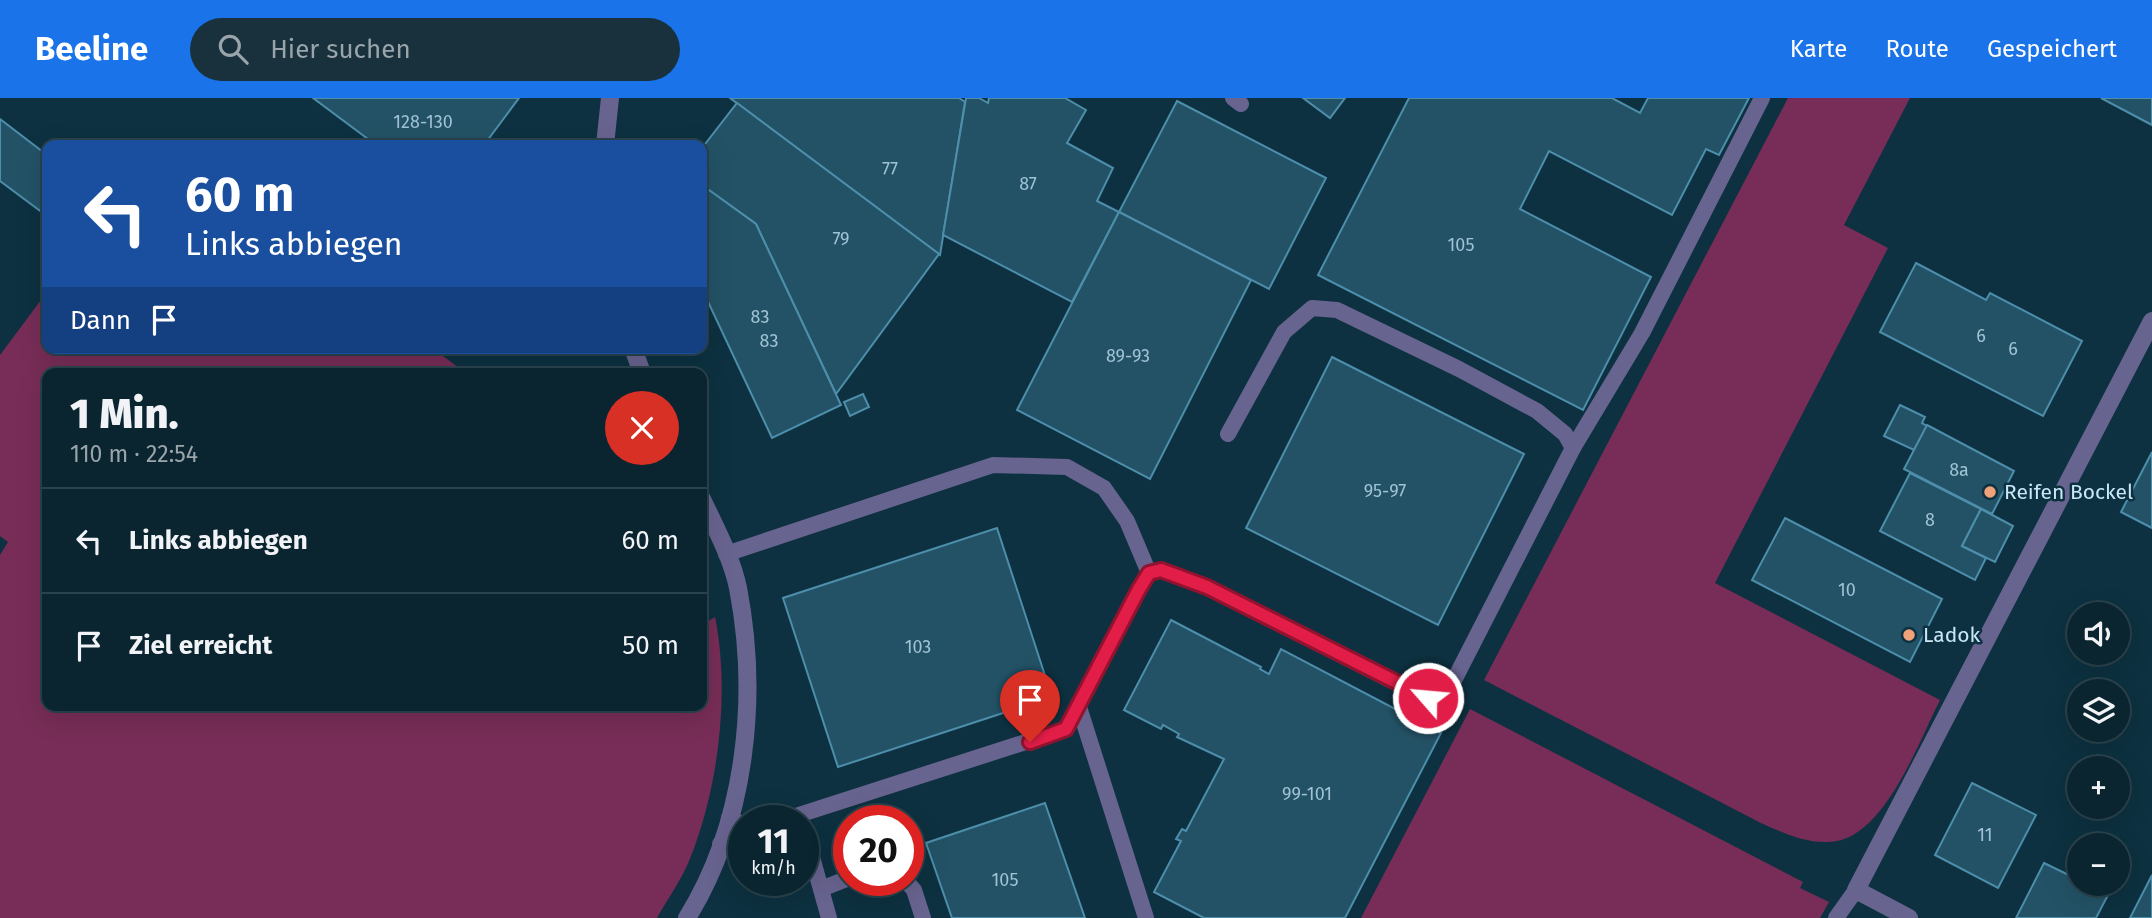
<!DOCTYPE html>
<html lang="de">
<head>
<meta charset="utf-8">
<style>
	:root { --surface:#0a2530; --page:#18313c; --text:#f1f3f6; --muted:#99a5ab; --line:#2a424c; --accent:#1a73e8 }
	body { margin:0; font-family:"Fira Sans",sans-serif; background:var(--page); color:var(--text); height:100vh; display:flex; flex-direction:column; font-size:26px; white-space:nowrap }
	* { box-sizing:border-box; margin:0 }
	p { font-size:23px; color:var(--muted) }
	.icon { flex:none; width:38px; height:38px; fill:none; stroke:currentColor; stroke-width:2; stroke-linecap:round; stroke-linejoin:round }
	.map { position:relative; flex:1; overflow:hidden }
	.panel { position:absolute; left:42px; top:270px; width:665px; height:343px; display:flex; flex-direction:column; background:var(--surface); border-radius:14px; box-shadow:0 7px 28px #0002,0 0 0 2px var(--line) }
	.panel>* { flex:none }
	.guide { position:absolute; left:42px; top:42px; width:665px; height:214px; border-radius:14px; box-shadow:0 7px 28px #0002,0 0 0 2px var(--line); background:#1a4fa0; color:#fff; overflow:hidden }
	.buttons { position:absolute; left:2067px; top:504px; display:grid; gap:14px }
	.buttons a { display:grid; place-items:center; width:63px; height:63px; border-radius:50%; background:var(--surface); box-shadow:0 7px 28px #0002,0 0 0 2px var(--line); font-size:35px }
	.speed { position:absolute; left:728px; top:707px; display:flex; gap:14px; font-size:35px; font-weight:700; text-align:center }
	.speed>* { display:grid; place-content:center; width:91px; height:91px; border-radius:50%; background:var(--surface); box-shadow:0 7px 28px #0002,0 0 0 2px var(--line); line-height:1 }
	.speed small { font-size:18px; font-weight:400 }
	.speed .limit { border:10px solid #d22; background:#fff; color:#111 }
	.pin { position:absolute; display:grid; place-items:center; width:60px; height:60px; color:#fff; margin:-72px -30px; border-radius:50% 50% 50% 0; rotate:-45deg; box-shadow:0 0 7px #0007 }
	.pin .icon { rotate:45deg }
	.me { position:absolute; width:77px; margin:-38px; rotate:297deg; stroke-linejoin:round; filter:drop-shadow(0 0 5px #0008) }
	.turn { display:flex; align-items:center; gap:24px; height:147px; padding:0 28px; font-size:32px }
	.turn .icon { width:91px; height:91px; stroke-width:2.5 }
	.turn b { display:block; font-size:49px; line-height:60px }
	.then { display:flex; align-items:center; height:66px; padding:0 28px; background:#0003; gap:14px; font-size:26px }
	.round { display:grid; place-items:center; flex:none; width:74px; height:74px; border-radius:37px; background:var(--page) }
	.summary { display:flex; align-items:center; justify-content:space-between; height:119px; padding:0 28px }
	h1 { font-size:42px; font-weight:800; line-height:52px }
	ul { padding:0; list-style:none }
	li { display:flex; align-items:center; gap:21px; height:105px; padding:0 28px; border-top:2px solid var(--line) }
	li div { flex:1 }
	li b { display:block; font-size:26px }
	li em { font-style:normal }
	header { display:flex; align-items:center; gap:42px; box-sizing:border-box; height:98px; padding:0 35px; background:var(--accent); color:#fff }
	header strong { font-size:33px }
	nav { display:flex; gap:38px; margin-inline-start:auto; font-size:24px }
	.search { width:490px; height:63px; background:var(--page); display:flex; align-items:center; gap:18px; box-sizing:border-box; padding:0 24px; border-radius:38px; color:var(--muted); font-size:26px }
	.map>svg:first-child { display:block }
	.green { fill:#772d57 }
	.building { fill:#235266; stroke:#4d8eab; stroke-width:2 }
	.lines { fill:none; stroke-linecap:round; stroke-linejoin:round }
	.service { stroke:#686490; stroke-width:16 }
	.minor { stroke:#686490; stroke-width:18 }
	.tertiary { stroke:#686490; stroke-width:18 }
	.route-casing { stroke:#92132f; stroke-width:18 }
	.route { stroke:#e11d48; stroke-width:12 }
	.poi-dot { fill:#f0a27a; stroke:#0d3140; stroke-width:2.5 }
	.labels { text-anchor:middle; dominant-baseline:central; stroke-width:5; stroke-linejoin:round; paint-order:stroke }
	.number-label { font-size:18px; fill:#9fc2d4 }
	.poi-label { font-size:21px; fill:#c8e8f8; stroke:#0d3140; text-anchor:start }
</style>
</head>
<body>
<header>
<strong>Beeline</strong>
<div class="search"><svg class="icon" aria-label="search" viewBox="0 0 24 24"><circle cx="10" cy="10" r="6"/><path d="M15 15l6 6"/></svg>Hier suchen</div>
<nav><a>Karte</a><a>Route</a><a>Gespeichert</a></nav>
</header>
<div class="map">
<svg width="2152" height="820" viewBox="0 0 2152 820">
	<rect width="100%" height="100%" fill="#0d3140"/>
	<!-- green -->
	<g class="green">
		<path d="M 1788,0 L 1910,0 L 1844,127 L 1888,150 L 1715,485 L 1940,602 C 1918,645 1883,744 1828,744 C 1805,745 1781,734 1761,725 L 1484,582 Z"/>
		<path d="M 47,194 L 47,250 L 432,250 L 466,275 L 47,275 L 47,607 L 702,607 L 702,527 L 715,519 C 730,593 719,687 691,758 C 683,780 668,800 657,820 L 0,820 L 0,457 L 8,444 L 0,438 L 0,257 Z"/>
		<polygon points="1470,611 1803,784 1800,790 1829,804 1820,820 1361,820"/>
	</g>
	<!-- building -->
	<g class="building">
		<polygon points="313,0 519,0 484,47 376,47"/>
		<polygon points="730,0 959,0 965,4 940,157"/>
		<polygon points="966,0 979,0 988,5 989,0 1065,0 1086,12 1067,45 1113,70 1097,103 1119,114 1072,204 943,137"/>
		<polygon points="1303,0 1345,0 1330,20"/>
		<polygon points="1409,0 1612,0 1640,15 1648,0 1749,0 1719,57 1706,51 1672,117 1549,53 1520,111 1651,179 1583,312 1318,177"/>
		<polygon points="2101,0 2152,0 2152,27"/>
		<polygon points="1177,3 1326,80 1269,191 1119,114"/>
		<polygon points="737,5 939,156 836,296 756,126 702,87 702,50"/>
		<polygon points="0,21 47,57 47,118 0,83"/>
		<polygon points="702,87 756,126 841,307 772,340 702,191"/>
		<polygon points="1119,114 1251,182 1150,381 1017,312"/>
		<polygon points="1916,165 1986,202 1990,195 2082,243 2043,318 1880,234"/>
		<polygon points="1332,259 1524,356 1438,527 1246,430"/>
		<polygon points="863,296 869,309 850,318 844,304"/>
		<polygon points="1900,307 1925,319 1922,325 1927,328 1914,352 1884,338"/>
		<polygon points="1927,327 2014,373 1992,416 1904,371"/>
		<polygon points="2152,354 2152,430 2121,414"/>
		<polygon points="1910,375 1981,411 1962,448 1986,460 1975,482 1880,433"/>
		<polygon points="1981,411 2013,428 1995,464 1962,448"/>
		<polygon points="1785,420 1942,501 1910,564 1752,482"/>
		<polygon points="997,430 1052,599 838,669 783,500"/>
		<polygon points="1171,522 1261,569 1260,571 1269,576 1281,551 1441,635 1345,820 1204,820 1154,794 1181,743 1176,741 1182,731 1186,733 1224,661 1177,639 1179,636 1163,627 1161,631 1124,612"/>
		<polygon points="1972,685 2036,717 1998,790 1935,757"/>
		<polygon points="1045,705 1085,820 952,820 926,745"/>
		<polygon points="2044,765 2079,782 2079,786 2085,786 2108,797 2096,820 2016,820"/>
		<polygon points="2152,777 2152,820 2130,820"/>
	</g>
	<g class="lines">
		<!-- service -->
		<g class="service">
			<polyline points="1233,0 1241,6"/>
			<polyline points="1573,350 1642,235 1762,0"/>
			<polyline points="726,456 993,367 1067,369 1104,390 1127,423 1149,475"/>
			<polyline points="1078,606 1146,820"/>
			<polyline points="729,720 744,727"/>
			<polyline points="780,723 1066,631 1139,491 1149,475 1161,472 1207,489 1428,601 1447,596 1573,350 1565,336 1537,313 1459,271 1337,212 1312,210 1284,234 1228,336"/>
			<polyline points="803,727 829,820"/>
			<polyline points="720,746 744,745"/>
			<polyline points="905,782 914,792 923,820"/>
			<polyline points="821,791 849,780"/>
			<polyline points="1836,820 1856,792"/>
		</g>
		<!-- minor -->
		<polyline class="minor" points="1909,820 1856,792 2152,223"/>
		<!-- tertiary -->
		<g class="tertiary">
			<polyline points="605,47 610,0"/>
			<polyline points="633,250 642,275"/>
			<path d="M 687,820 C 746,725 759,599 738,490 C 732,460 715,429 702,401"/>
		</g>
	</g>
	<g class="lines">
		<!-- route casing -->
		<g class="route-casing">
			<polyline id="route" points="1030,644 1066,631 1139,491 1149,475 1161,472 1207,489 1428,600"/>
		</g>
		<!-- route -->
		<use href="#route" class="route"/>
	</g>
	<!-- markers -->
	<g class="poi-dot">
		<circle cx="1990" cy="394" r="7"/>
		<circle cx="1909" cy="537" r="7"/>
	</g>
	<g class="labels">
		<!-- number labels -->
		<g class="number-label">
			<text x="423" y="24">128-130</text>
			<text x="890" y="71">77</text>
			<text x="1028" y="86">87</text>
			<text x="841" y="141">79</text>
			<text x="1461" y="147">105</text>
			<text x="760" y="219">83</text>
			<text x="1981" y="238">6</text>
			<text x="769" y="243">83</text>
			<text x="2013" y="251">6</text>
			<text x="1128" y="258">89-93</text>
			<text x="1959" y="372">8a</text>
			<text x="1385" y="393">95-97</text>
			<text x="1930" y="422">8</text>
			<text x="1847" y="492">10</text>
			<text x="918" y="549">103</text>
			<text x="1307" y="696">99-101</text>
			<text x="1985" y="737">11</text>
			<text x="1005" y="782">105</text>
		</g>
		<!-- poi labels -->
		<g class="poi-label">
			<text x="2004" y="394">Reifen Bockel</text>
			<text x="1923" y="537">Ladok</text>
		</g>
	</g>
</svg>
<div class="buttons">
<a><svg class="icon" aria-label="sound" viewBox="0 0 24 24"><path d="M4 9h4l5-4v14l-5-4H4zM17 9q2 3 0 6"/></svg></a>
<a><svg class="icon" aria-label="layers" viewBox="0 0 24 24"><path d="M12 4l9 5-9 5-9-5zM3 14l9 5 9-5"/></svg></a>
<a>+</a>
<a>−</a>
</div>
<div class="speed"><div>11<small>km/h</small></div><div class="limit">20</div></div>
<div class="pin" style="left:1030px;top:644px;background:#d93025"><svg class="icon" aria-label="arrive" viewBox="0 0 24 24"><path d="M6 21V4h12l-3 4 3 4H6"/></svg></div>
<svg class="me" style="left:1428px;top:600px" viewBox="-20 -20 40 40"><circle r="17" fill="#e11d48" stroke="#fff" stroke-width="3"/><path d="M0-11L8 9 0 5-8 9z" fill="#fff"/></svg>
<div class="guide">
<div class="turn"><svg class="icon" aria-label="left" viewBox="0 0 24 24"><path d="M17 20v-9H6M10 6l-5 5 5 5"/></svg><div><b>60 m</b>Links abbiegen</div></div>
<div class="then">Dann<svg class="icon" aria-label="arrive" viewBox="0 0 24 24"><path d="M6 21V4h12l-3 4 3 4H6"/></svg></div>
</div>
<section class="panel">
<div class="summary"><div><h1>1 Min.</h1><p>110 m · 22:54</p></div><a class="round" style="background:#d93025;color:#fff"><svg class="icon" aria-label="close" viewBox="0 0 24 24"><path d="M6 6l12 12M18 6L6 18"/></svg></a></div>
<ul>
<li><svg class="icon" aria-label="left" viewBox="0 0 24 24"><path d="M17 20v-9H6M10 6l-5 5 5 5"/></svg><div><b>Links abbiegen</b></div><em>60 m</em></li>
<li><svg class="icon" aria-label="arrive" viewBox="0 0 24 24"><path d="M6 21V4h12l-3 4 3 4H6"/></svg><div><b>Ziel erreicht</b></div><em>50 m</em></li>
</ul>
</section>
</div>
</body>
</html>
